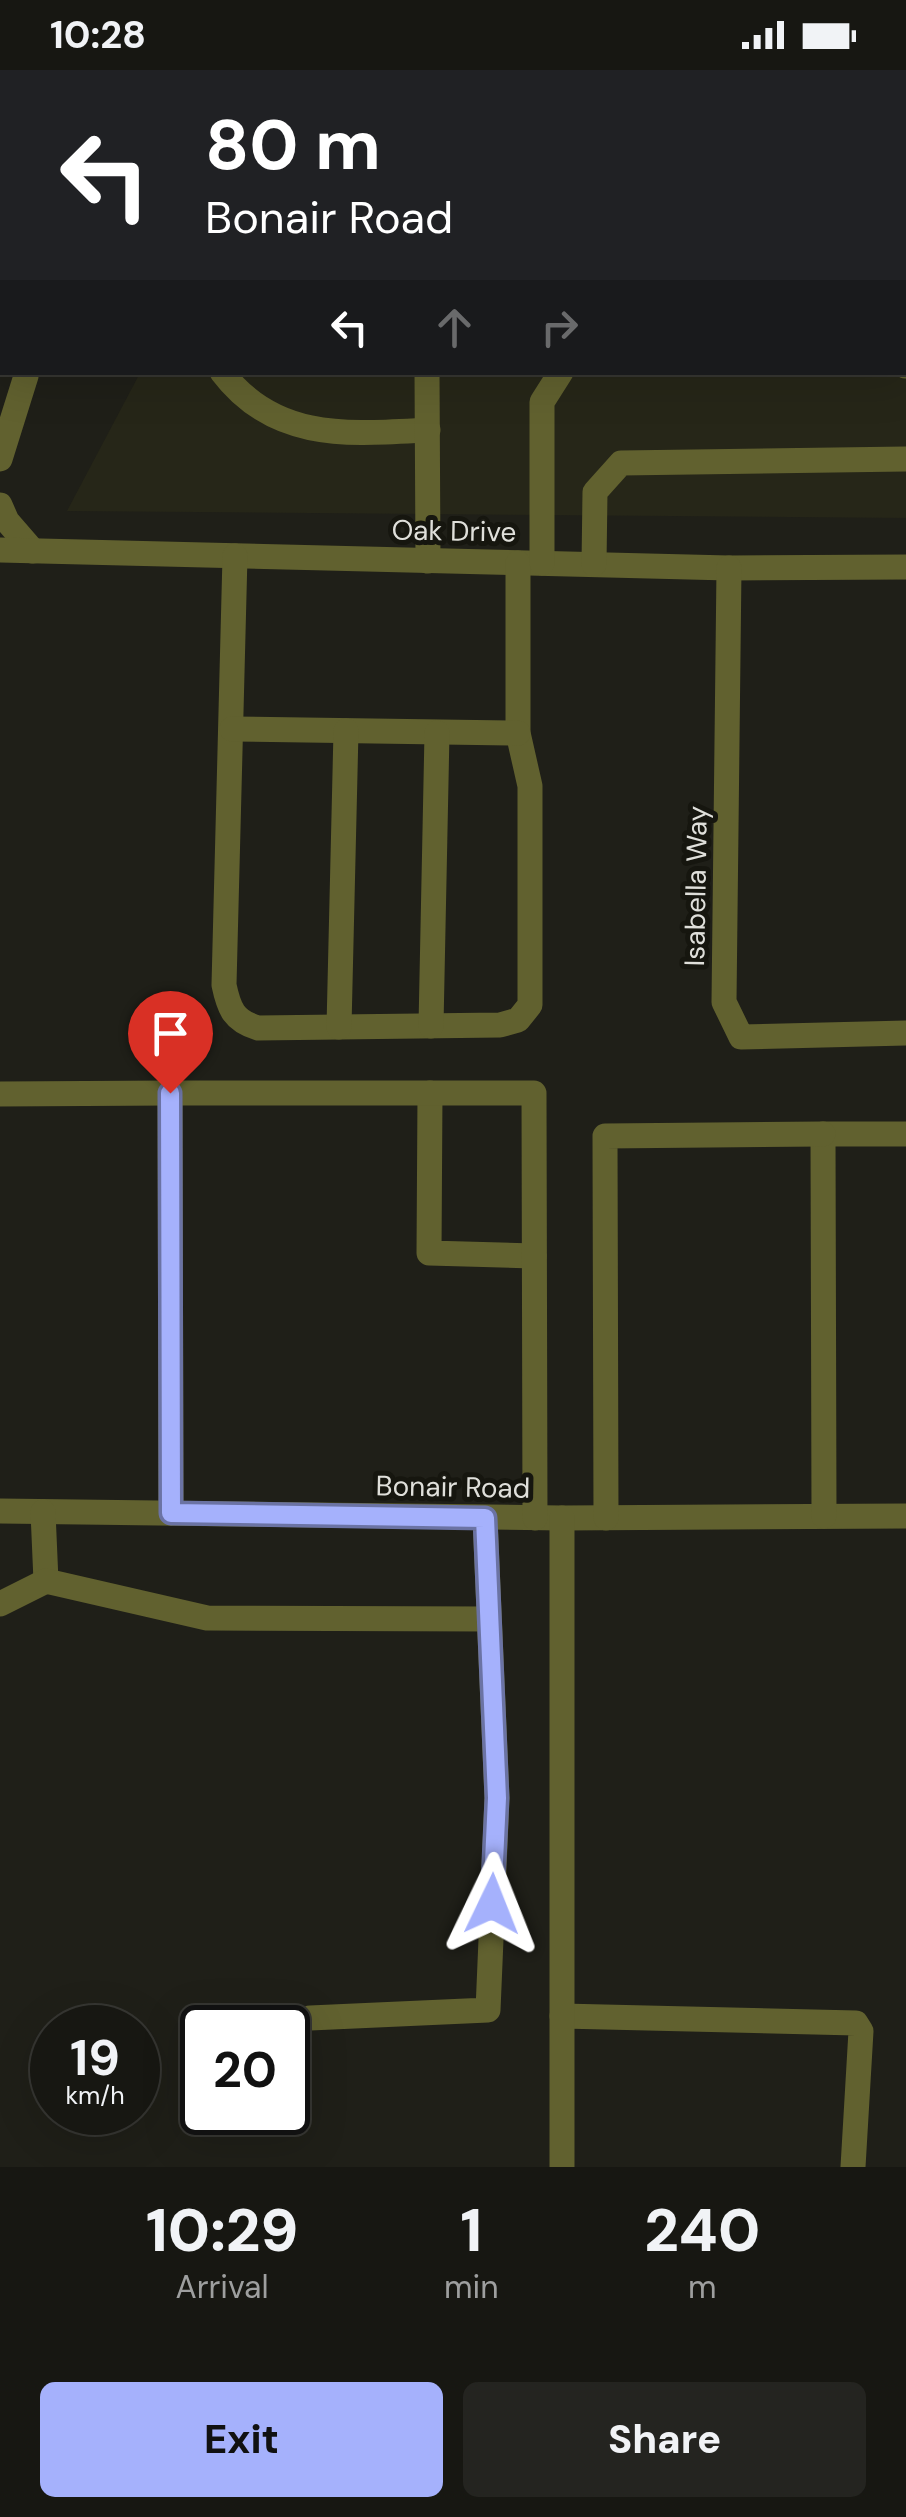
<!DOCTYPE html>
<html lang="en">
<head>
<meta charset="utf-8">
<style>
	:root { --surface:#171712; --page:#242420; --text:#f1f3f6; --muted:#9e9f9f; --line:#363632; --accent:#a5b1fc }
	body { margin:0; font-family:"DM Sans",sans-serif; background:var(--page); color:var(--text); height:100vh; display:flex; flex-direction:column; font-size:38px; white-space:nowrap }
	* { box-sizing:border-box; margin:0 }
	p { font-size:32px; color:var(--muted) }
	.icon { flex:none; width:55px; height:55px; fill:none; stroke:currentColor; stroke-width:2; stroke-linecap:round; stroke-linejoin:round }
	.map { position:relative; height:2097px; overflow:hidden }
	.drawer { display:flex; flex-direction:column; background:var(--surface); flex:1 }
	.drawer>* { flex:none }
	.guide { position:absolute; left:0px; top:0px; width:908px; height:305px; box-shadow:0 10px 40px #0002,0 0 0 2px var(--line); background:#202124; color:#fff; overflow:hidden }
	.speed { position:absolute; left:30px; top:1935px; display:flex; gap:20px; font-size:50px; font-weight:700; text-align:center }
	.speed>* { display:grid; place-content:center; width:130px; height:130px; border-radius:50%; background:var(--surface); box-shadow:0 10px 40px #0002,0 0 0 2px var(--line); line-height:1 }
	.speed small { font-size:25px; font-weight:400 }
	.speed .limit { border:5px solid #111; border-radius:15px; background:#fff; color:#111 }
	.pin { position:absolute; display:grid; place-items:center; width:85px; height:85px; color:#fff; margin:-102px -42px; border-radius:50% 50% 50% 0; rotate:-45deg; box-shadow:0 0 10px #0007 }
	.pin .icon { rotate:45deg }
	.me { position:absolute; width:110px; margin:-55px; rotate:2deg; stroke-linejoin:round; filter:drop-shadow(0 0 8px #0008) }
	.turn { display:flex; align-items:center; gap:35px; height:210px; padding:0 40px; font-size:45px }
	.turn .icon { width:130px; height:130px; stroke-width:2.5 }
	.turn b { display:block; font-size:70px; line-height:85px }
	.lanes { display:flex; align-items:center; height:95px; padding:0 40px; background:#0003; justify-content:center; gap:50px; direction:ltr }
	.lanes .off { opacity:.35 }
	.eta { display:flex; justify-content:space-evenly; align-items:center; height:170px; text-align:center }
	.eta b { font-size:60px; font-weight:800; line-height:70px }
	.cta { display:flex; gap:20px; margin-top:auto; padding:20px 40px }
	.cta a { flex:1; height:115px; border-radius:15px; background:var(--accent); color:#111; font-size:40px; font-weight:800; line-height:115px; text-align:center }
	.cta a+a { background:var(--page); color:var(--text) }
	.status { display:flex; justify-content:space-between; align-items:center; height:70px; padding:0 50px; background:var(--surface); direction:ltr }
	.status svg { height:28px; fill:currentColor }
	.map>svg:first-child { display:block }
	.built { fill:#262618 }
	.lines { fill:none; stroke-linecap:round; stroke-linejoin:round }
	.minor { stroke:#61612f; stroke-width:25 }
	.route-casing { stroke:#6b73a4; stroke-width:25 }
	.route { stroke:#a5b1fc; stroke-width:18 }
	.labels { text-anchor:middle; dominant-baseline:central; stroke-width:10; stroke-linejoin:round; paint-order:stroke }
	.street-label { font-size:28px; fill:#dfdfda; stroke:#16160f }
</style>
</head>
<body>
<div class="status"><b>10:28</b><svg viewBox="0 0 49 12"><path d="M0 12V9h3v3zM5 12V6h3v6zM10 12V3h3v9zM15 12V0h3v12zM26 1h20v11H26zM47 4h2v5h-2z"/></svg></div>
<div class="map">
<svg width="906" height="2097" viewBox="0 0 906 2097">
	<rect width="100%" height="100%" fill="#1f1f18"/>
	<!-- built -->
	<polygon class="built" points="301,0 906,0 906,448 67,441 140,303 905,302 905,2"/>
	<g class="lines">
		<!-- minor -->
		<g class="minor">
			<polyline points="218,2 220,0"/>
			<polyline points="905,296 906,296"/>
			<path d="M 222,302 C 275,372 350,364 428,360"/>
			<polyline points="427,302 428,491"/>
			<polyline points="0,389 26,306"/>
			<polyline points="0,435 7,451 33,481"/>
			<polyline points="0,480 729,498 906,497"/>
			<path d="M 235,486 L 224,915 C 229,939 234,951 258,958 L 500,955 L 518,950 L 530,935 L 530,716 L 518,663 L 518,493"/>
			<polyline points="542,493 542,332 561,302"/>
			<polyline points="594,494 595,422 621,393 906,389"/>
			<polyline points="729,498 724,932 741,967 906,963"/>
			<polyline points="232,659 518,663"/>
			<polyline points="431,956 437,663"/>
			<polyline points="339,957 346,661"/>
			<polyline points="430,1023 429,1183 534,1186"/>
			<polyline points="0,1024 170,1023"/>
			<polyline points="0,1441 562,1448 906,1446"/>
			<polyline points="43,1442 46,1511"/>
			<polyline points="171,1443 170,1023 534,1023 535,1448"/>
			<polyline points="824,1446 823,1064 906,1064"/>
			<polyline points="606,1448 605,1066 823,1064"/>
			<polyline points="0,1534 46,1511 207,1548 488,1549"/>
			<polyline points="562,1946 856,1953 861,1961 853,2097"/>
			<polyline points="310,1948 488,1940 497,1728 485,1448"/>
			<polyline points="562,2097 562,1448"/>
		</g>
	</g>
	<g class="lines">
		<!-- route casing -->
		<g class="route-casing">
			<polyline id="route" points="170,1023 171,1443 485,1448 497,1728 492,1834"/>
		</g>
		<!-- route -->
		<use href="#route" class="route"/>
	</g>
	<g class="labels">
		<!-- street labels -->
		<g class="street-label">
			<text transform="translate(454 461) rotate(1)">Oak Drive</text>
			<text transform="translate(696 816) rotate(-89)">Isabella Way</text>
			<text transform="translate(453 1417) rotate(1)">Bonair Road</text>
		</g>
	</g>
</svg>
<div class="speed"><div>19<small>km/h</small></div><div class="limit">20</div></div>
<div class="pin" style="left:170px;top:1023px;background:#d93025"><svg class="icon" aria-label="arrive" viewBox="0 0 24 24"><path d="M6 21V4h12l-3 4 3 4H6"/></svg></div>
<svg class="me" style="left:492px;top:1834px" viewBox="-20 -20 40 40"><path d="M0-17L14 15 0 8-14 15z" fill="#a5b1fc" stroke="#fff" stroke-width="4"/></svg>
<div class="guide">
<div class="turn"><svg class="icon" aria-label="left" viewBox="0 0 24 24"><path d="M17 20v-9H6M10 6l-5 5 5 5"/></svg><div><b>80 m</b>Bonair Road</div></div>
<div class="lanes"><svg class="icon" aria-label="left" viewBox="0 0 24 24"><path d="M17 20v-9H6M10 6l-5 5 5 5"/></svg><svg class="icon off" aria-label="ahead" viewBox="0 0 24 24"><path d="M12 20V5M6 11l6-6 6 6"/></svg><svg class="icon off" aria-label="right" viewBox="0 0 24 24"><path d="M7 20v-9h11M14 6l5 5-5 5"/></svg></div>
</div>
</div>
<section class="drawer">
<div class="eta">
<div><b>10:29</b><p>Arrival</p></div>
<div><b>1</b><p>min</p></div>
<div><b>240</b><p>m</p></div>
</div>
<div class="cta"><a>Exit</a><a>Share</a></div>
</section>
</body>
</html>
